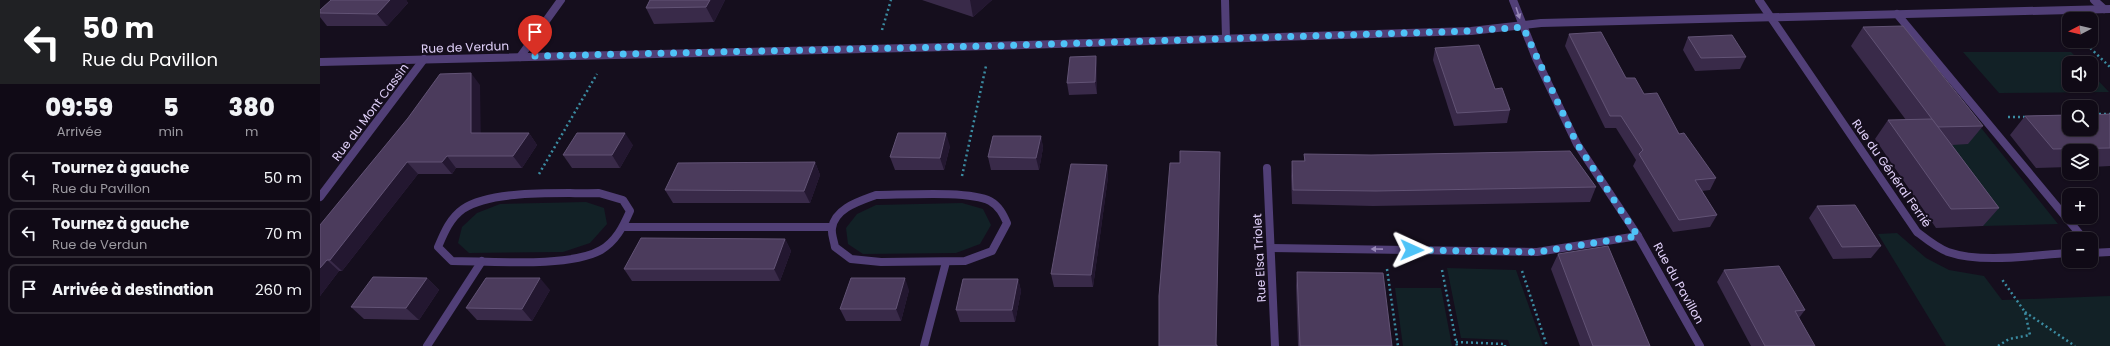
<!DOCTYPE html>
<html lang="fr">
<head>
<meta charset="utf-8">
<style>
	:root { --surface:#100a16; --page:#1e1823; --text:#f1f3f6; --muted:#9c9aa1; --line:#302b35 }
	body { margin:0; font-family:Poppins,sans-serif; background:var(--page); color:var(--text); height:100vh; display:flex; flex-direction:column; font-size:15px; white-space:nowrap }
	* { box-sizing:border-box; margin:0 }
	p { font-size:13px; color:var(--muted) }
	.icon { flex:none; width:22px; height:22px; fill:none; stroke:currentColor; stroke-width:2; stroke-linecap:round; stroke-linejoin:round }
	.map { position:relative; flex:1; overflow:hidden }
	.drawer { display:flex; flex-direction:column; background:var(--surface); width:320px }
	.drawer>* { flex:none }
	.guide { background:#202124; color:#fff; overflow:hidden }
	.needle { width:26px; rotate:263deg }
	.tools { position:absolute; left:1742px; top:12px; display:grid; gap:8px }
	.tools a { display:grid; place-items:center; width:36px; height:36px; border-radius:8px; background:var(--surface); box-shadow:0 1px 3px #0004,0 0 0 1px var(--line); font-size:20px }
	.pin { position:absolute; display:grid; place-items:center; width:34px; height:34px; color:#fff; margin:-41px -17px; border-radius:50% 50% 50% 0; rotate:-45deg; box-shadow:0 0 4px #0007 }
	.pin .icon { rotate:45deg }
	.me { position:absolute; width:44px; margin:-22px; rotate:91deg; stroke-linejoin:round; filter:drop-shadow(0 0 3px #0008) }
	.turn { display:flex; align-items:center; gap:14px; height:84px; padding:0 16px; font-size:18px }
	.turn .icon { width:52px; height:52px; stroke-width:2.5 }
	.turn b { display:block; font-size:28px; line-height:34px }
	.eta { display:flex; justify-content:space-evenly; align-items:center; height:68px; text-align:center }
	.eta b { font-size:24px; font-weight:800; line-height:28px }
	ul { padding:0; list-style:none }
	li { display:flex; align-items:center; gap:12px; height:50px; margin:0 8px 6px; padding:0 8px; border:2px solid var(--line); border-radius:8px }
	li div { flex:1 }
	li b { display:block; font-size:15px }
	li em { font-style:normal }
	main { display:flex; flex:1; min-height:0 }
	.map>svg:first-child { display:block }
	.green { fill:#122126 }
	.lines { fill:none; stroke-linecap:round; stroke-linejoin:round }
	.path { stroke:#3b8ca2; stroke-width:2.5; stroke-dasharray:2 3; stroke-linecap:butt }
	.service { stroke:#513f77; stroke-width:8 }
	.minor { stroke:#513f77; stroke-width:8 }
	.wall { fill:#392a49 }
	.shaded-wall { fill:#231730 }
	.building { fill:#4b3b5c; stroke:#625375 }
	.oneway { fill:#9888b8 }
	.route { stroke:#4fc3f7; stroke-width:7; stroke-dasharray:0 12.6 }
	.labels { text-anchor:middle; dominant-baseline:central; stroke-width:4; stroke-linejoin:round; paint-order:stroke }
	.street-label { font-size:12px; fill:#e0d0f9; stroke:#150e1d }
</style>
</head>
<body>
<main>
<section class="drawer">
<div class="guide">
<div class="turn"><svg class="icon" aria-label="left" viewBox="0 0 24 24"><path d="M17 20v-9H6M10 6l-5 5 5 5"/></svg><div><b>50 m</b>Rue du Pavillon</div></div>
</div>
<div class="eta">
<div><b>09:59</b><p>Arrivée</p></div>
<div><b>5</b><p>min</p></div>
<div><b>380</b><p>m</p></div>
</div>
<ul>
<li><svg class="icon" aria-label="left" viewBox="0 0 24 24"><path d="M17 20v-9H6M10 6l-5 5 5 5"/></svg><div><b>Tournez à gauche</b><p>Rue du Pavillon</p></div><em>50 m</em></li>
<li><svg class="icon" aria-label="left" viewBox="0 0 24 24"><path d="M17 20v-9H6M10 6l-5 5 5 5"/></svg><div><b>Tournez à gauche</b><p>Rue de Verdun</p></div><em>70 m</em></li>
<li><svg class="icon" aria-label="arrive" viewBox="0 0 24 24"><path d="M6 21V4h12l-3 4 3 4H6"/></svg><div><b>Arrivée à destination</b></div><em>260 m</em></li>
</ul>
</section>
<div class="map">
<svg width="1790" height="346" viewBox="0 0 1790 346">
	<rect width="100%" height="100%" fill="#150e1d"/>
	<!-- green -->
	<g class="green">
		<polygon points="1594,44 1738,224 1663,226 1604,145"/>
		<polygon points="1643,52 1751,52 1762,63 1749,63 1749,85 1771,85 1771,73 1789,92 1679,93"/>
		<polygon points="266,202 284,208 287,224 270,243 243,252 149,253 138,243 142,227 157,213 180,204"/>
		<polygon points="642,203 663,209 671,225 660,244 636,253 543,254 528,244 526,228 537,214 556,205"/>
		<polygon points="1577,233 1606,258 1629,270 1664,276 1682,300 1790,296 1790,346 1626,346 1558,234"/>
		<polygon points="1127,268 1196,270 1223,346 1190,346 1188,340 1141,338"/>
		<polygon points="1075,288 1121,288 1132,346 1083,346"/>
	</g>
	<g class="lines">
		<!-- path -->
		<g class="path">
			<polyline points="562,30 571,0"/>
			<polyline points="1763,41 1790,67"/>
			<polyline points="1779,114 1790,114"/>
			<polyline points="1688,117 1707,117"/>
			<polyline points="219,174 277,74"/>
			<polyline points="642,176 666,66"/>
			<polyline points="1067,269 1078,346"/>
			<polyline points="1122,270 1137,346"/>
			<polyline points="1202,271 1227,346"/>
			<polyline points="1705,312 1755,346"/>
			<polyline points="1136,342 1185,344 1185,346"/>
			<polyline points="1678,346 1689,339 1710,335 1705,312 1681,278"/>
		</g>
		<!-- service -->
		<polyline class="service" points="1577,14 1764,239"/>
		<!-- minor -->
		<g class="minor">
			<polyline points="905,0 906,38"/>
			<polyline points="1193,0 1216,58 1257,144 1318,236 1380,346"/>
			<path d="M 1439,0 L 1597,232 C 1606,239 1617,248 1628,252 C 1663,264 1713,255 1749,253"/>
			<polyline points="1774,0 1784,9"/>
			<polyline points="200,57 241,0"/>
			<polyline points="0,62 670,46 1151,31 1221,23 1790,9"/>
			<polyline points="947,168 955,346"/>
			<path d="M 279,193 L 303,200 L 310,211 C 303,227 296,241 281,250 C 250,268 169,261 132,261 L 118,247 C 124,233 130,218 143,209 C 173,189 243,194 279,193 Z"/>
			<path d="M 556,195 C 582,195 650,190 670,201 C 679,206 683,214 687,223 L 672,251 L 645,261 L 561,262 L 531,259 L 515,247 C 514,241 511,234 512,228 C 515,208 540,201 556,195 Z"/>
			<polyline points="0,197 104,59"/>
			<polyline points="305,227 512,227"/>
			<polyline points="951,248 1217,252 1318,236"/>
			<polyline points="1771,253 1790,252"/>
			<polyline points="107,346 162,261"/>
			<polyline points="604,346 626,262"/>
		</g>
	</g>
	<!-- wall -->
	<g class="wall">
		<polygon points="11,0 86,0 88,3 67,26 7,26 0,17 0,10"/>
		<polygon points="330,0 405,0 394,22 334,24 326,8"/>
		<polygon points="602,0 672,0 653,17"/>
		<polygon points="1543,27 1663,126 1648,144 1632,145 1679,208 1663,226 1616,228 1555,139 1568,120 1586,120 1531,46"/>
		<polygon points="1249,34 1306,78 1324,94 1359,134 1396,178 1390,190 1382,191 1397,215 1390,227 1353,232 1313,166 1316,160 1296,128 1285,128 1245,46"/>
		<polygon points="1368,37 1426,57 1420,69 1375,71 1363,50"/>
		<polygon points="1115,48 1175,89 1190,110 1187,123 1134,126 1113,60"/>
		<polygon points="776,56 777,68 777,94 749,95 747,83"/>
		<polygon points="160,85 160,133 209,133 217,145 202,168 136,168 132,174 98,174 22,271 19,271 0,296 0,225"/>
		<polygon points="1790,114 1790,166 1771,167 1771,151 1749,151 1749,167 1716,168 1690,135 1705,116"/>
		<polygon points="721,136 723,148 719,170 671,170 668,157"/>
		<polygon points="313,145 300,168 252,168 243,155"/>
		<polygon points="630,146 624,170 575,170 570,157"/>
		<polygon points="984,154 1276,187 1270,202 1053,206 972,204 971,176 972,161 984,161"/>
		<polygon points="495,162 500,175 490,203 353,203 345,190"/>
		<polygon points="787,165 788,177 773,287 734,287 731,274"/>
		<polygon points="1497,206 1561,246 1551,258 1513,259 1489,218"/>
		<polygon points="465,239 471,251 460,281 312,281 304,269"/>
		<polygon points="1238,254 1330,346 1260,346 1231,269"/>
		<polygon points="1404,270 1485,310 1479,318 1495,346 1431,346 1397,282"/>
		<polygon points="977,272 1072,346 978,346 976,286"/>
		<polygon points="107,278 119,290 99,320 44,319 31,307"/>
		<polygon points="698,279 701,291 695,322 640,322 636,310"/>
		<polygon points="230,290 212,321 157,320 146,308"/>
		<polygon points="589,290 581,321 526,321 520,309"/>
	</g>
	<!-- shaded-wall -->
	<g class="shaded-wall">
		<polygon points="70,0 86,0 88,3 67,26 57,14"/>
		<polygon points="390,0 405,0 394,22 386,7"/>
		<polygon points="650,0 672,0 653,17"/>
		<polygon points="776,56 777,68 777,94 775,82"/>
		<polygon points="151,73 160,85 161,145 151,133"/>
		<polygon points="209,133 217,145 202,168 193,156"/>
		<polygon points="305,133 313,145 300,168 292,155"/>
		<polygon points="626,133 630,146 624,170 620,158"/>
		<polygon points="721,136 723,148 719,170 716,158"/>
		<polygon points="127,156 136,168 132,174 122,162"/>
		<polygon points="87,162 98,174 22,271 10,260"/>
		<polygon points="495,162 500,175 490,203 484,191"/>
		<polygon points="787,165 788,177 773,287 771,275"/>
		<polygon points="465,239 471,251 460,281 454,269"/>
		<polygon points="7,260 19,271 0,296 0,268"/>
		<polygon points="107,278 119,290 99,320 86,308"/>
		<polygon points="220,278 230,290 212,321 202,309"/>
		<polygon points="585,278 589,290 581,321 576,309"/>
		<polygon points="698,279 701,291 695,322 692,310"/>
	</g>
	<!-- building -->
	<g class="building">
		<polygon points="11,0 70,0 57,14 0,13 0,10"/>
		<polygon points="330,0 390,0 386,7 326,8"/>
		<polygon points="1583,26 1663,126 1618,127 1543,27"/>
		<polygon points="1281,32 1306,78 1315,78 1324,94 1337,93 1359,134 1364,133 1396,178 1375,180 1397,215 1359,220 1319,154 1323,150 1301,116 1290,116 1249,34"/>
		<polygon points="1412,35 1426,57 1381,58 1368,37"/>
		<polygon points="1159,45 1175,89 1182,88 1190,110 1137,113 1115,48"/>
		<polygon points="776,56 775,82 747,83 750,57"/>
		<polygon points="151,73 151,133 209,133 193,156 127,156 122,162 87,162 10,260 7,260 0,268 0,225 88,118 120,74"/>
		<polygon points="1790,114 1790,148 1733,149 1705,116 1749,115 1749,129 1771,129 1771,115"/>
		<polygon points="1612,119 1679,208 1631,209 1568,120"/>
		<polygon points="257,133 305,133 292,155 243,155"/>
		<polygon points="578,133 626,133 620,158 570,157"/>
		<polygon points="673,136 721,136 716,158 668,157"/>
		<polygon points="860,151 900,152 896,345 897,345 897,346 839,346 839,296 850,163 860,163"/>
		<polygon points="1250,151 1276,187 1056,191 973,190 972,161 985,161 984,154 1051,155"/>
		<polygon points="495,162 484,191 345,190 358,163"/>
		<polygon points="751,164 787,165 771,275 731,274"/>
		<polygon points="1535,205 1561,246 1522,247 1497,206"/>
		<polygon points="321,238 465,239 454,269 304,269"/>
		<polygon points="1288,246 1330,346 1273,346 1238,254"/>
		<polygon points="1459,266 1485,310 1475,311 1495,346 1445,346 1404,270"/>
		<polygon points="977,272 1063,273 1072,346 980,346"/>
		<polygon points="53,277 107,278 86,308 31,307"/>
		<polygon points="166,278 220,278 202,309 146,308"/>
		<polygon points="531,278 585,278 576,309 520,309"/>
		<polygon points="643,279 698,279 692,310 636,310"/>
	</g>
	<!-- one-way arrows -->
	<defs><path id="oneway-solid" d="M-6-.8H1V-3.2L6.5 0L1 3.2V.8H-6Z"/></defs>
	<g class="oneway">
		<use href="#oneway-solid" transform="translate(1198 13) rotate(71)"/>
		<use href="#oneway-solid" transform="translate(1057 249) rotate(-179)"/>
	</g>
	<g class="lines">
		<!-- route -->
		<polyline class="route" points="215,56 670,46 1151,31 1203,27 1257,144 1318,236 1217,252 1092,250"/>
	</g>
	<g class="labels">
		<!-- street labels -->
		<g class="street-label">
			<text transform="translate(145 47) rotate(-2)">Rue de Verdun</text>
			<text transform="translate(50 112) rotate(-53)">Rue du Mont Cassin</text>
			<text transform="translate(1572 173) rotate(55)">Rue du Général Ferrié</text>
			<text transform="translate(939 258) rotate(-93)">Rue Elsa Triolet</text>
			<text transform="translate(1359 283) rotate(61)">Rue du Pavillon</text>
		</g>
	</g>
</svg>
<div class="tools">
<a><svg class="needle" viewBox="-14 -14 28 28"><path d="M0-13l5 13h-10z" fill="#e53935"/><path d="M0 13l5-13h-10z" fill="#9c9aa1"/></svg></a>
<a><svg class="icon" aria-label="sound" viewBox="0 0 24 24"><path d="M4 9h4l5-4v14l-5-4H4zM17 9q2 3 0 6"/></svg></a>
<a><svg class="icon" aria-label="search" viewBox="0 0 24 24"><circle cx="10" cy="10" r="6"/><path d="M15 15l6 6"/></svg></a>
<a><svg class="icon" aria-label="layers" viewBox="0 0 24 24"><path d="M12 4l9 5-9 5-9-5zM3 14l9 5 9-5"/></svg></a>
<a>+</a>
<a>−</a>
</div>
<div class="pin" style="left:215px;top:56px;background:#d93025"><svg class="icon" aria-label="arrive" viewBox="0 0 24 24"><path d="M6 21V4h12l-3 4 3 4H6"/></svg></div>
<svg class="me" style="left:1092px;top:250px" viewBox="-20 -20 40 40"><path d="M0-17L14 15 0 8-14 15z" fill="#4fc3f7" stroke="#fff" stroke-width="4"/></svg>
</div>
</main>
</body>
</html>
